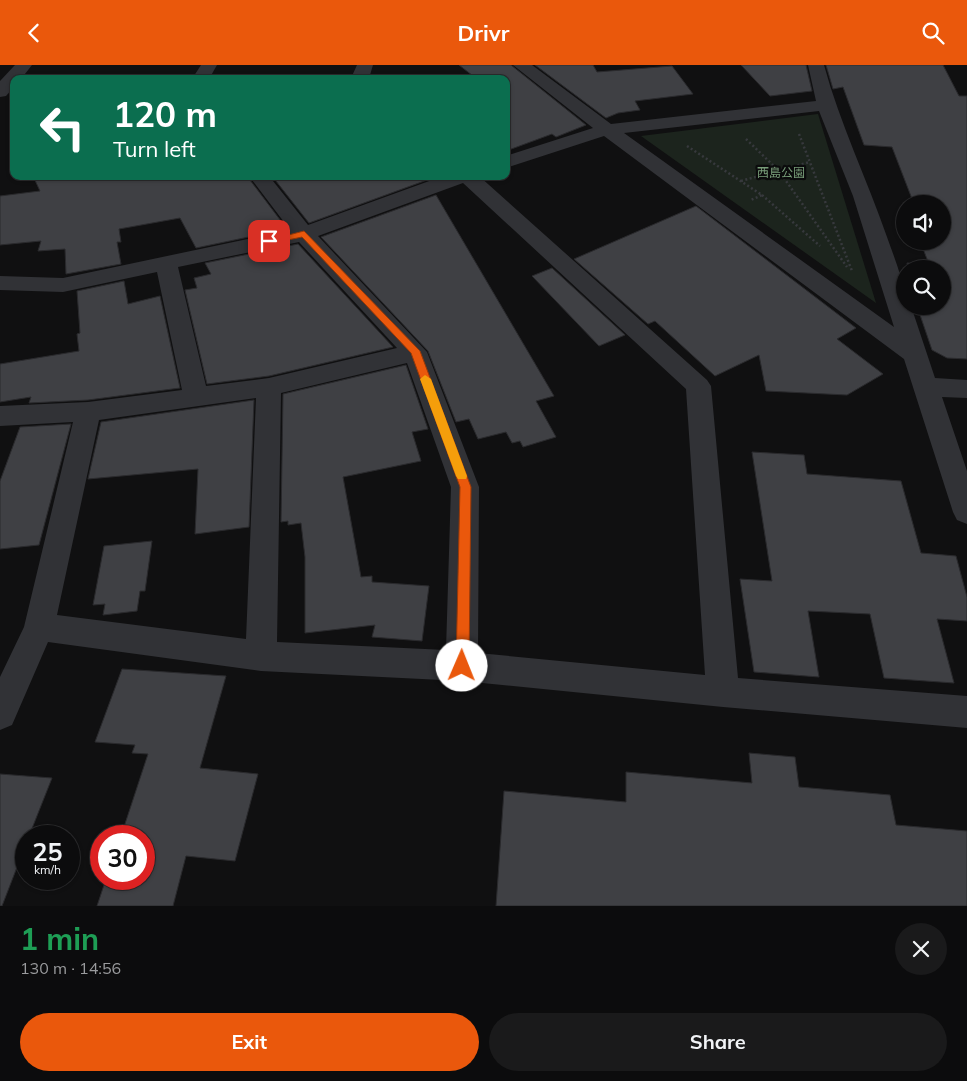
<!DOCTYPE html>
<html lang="en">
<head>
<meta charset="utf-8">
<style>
	:root { --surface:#0c0c0d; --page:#1a1a1b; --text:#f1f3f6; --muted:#9a9b9d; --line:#2c2c2e; --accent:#ea580c }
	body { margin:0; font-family:Mulish,"Noto Sans JP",sans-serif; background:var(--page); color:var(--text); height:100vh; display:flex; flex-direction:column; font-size:19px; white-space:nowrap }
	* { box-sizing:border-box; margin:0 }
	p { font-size:16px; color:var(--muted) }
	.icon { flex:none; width:28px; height:28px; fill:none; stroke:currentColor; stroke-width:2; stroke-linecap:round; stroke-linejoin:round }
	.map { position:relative; height:841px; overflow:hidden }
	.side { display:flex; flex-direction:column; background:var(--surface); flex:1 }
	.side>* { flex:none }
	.top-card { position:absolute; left:10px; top:10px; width:500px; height:105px; border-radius:10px; box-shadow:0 1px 4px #0004,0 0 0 1px var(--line); background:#0b6e4f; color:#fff; overflow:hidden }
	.tools { position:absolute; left:896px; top:130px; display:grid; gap:10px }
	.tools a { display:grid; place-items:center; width:55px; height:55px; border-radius:50%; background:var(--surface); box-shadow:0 1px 4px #0004,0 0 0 1px var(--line); font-size:25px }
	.speed { position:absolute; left:15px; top:760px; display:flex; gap:10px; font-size:25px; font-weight:700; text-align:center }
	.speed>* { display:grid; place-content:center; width:65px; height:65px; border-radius:50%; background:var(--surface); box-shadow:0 1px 4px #0004,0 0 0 1px var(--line); line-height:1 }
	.speed small { font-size:12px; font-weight:400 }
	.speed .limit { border:8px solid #d22; background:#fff; color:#111 }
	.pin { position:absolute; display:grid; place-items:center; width:42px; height:42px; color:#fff; margin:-21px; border-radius:10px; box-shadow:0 2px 8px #0006 }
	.me { position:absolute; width:55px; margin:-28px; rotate:1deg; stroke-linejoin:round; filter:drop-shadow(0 0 4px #0008) }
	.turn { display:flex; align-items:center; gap:18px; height:105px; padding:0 20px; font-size:22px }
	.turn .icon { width:65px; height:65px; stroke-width:2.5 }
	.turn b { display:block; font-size:35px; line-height:42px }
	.round { display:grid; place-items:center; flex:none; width:52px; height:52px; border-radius:26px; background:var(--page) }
	.headline { display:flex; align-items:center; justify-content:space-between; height:85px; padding:0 20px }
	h1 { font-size:30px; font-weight:700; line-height:38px; color:#1e9e55 }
	.action { display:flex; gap:10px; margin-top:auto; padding:10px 20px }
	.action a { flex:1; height:58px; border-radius:30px; background:var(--accent); color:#fff; font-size:20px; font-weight:700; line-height:58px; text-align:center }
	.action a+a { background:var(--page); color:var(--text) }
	header { display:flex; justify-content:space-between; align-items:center; height:65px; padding:0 20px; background:var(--accent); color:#fff; font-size:22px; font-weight:700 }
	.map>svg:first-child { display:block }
	.green { fill:#1c241d }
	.building { fill:#3f4044; stroke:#2a2a2d }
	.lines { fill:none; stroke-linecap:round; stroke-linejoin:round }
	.path { stroke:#37393d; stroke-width:2.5; stroke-dasharray:2 2.5; stroke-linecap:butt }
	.minor { fill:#313236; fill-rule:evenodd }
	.tertiary { fill:#313236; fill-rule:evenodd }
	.route { fill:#ea580c; stroke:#983908 }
	.slow { fill:#f59e0b }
	.labels { text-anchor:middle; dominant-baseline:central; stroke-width:4.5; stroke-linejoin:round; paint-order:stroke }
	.far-park-label { font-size:12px; fill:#789d79; stroke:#0b0b0c }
</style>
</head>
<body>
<header><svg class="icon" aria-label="back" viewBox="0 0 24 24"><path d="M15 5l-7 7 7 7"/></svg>Drivr<svg class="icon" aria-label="search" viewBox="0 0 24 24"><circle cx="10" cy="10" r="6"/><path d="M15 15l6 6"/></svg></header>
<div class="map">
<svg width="967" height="841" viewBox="0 0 967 841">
	<rect width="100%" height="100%" fill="#101011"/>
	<!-- green -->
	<polygon class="green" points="818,49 876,238 641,71"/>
	<!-- building -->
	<g class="building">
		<polygon points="459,0 511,0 586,60 556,72 552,69 506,86 506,14 477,14"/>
		<polygon points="535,0 593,0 597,7 672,1 693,29 635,36 640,45 618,48 606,53"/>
		<polygon points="741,0 806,0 812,26 770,31"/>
		<polygon points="826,0 943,0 959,31 967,31 967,294 947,293 932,285 917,241 942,241 942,204 908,204 907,198 929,199 920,176 942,176 942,139 914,139 892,82 864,80 843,22 833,24"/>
		<polygon points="33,111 247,111 287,164 196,183 180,153 119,164 121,177 117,177 121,199 66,209 65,184 38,186 41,176 0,180 0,131 40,126"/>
		<polygon points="272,111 425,111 427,115 309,158"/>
		<polygon points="436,130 554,331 536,336 556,372 523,382 520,376 512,378 506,367 478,374 469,354 456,357 428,286 321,172"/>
		<polygon points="696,141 856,263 837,274 883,309 847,330 766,326 759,290 715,311 655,256 648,259 574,194"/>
		<polygon points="298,179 393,282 269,311 207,319 185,225 197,223 194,213 211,209 205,198"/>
		<polygon points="552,203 625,270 599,281 532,211"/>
		<polygon points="124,216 128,239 160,231 180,323 88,335 29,338 31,332 0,337 0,299 79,286 77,269 80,268 77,226"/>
		<polygon points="406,300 428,364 412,367 421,396 343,412 361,512 372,511 372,517 429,521 422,576 372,572 375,560 305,568 305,492 301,458 288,460 288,456 281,457 283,329"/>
		<polygon points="254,335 249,462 195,469 198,404 88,414 101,357"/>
		<polygon points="71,359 39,480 0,484 0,416 20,362"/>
		<polygon points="752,387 804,390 807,409 901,416 921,488 956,491 967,532 967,556 937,554 954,618 884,613 870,549 808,546 819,612 754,607 740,514 772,516"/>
		<polygon points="152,476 145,526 140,526 137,546 103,550 105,539 93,540 104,481"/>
		<polygon points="122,604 226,611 200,703 258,709 235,796 186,791 173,841 97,841 106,814 144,814 144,771 121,771 148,689 132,688 135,680 95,677"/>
		<polygon points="749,688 795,692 799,722 890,730 896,760 967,766 967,841 496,841 504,726 626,737 626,707 752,718"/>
		<polygon points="0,709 52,713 29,771 26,771 26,779 2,841 0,841"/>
	</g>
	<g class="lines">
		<!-- path -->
		<g class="path">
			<polyline points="799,69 852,206"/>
			<polyline points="746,74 779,106 847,202"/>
			<polyline points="687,81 762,130 751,135"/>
			<polyline points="741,116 810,97"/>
			<polyline points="762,130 820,181"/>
		</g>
		<!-- minor -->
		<g class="minor">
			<polygon points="201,0 217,0 209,14 192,14"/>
			<polygon points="357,0 373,0 370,10 372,14 354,14 352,11"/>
			<path d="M 513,0 L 532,0 L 611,59 L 816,36 L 808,0 L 824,0 C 840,59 867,114 887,172 C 895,195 905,217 905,241 L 911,241 L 935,313 L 967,315 L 967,333 L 942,332 L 967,406 L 967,459 L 957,455 L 953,447 L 904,294 L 604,71 L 506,103 L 506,91 L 593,63 ZM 819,46 L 853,131 L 894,262 L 624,68 Z"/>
			<path d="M 249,111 L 269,111 L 308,160 L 443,111 L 479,111 L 707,315 L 711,321 L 738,613 L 967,631 L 967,663 L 723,642 L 462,616 L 261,606 L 48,577 L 12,660 L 0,665 L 0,612 L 24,562 L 73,357 L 0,361 L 0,341 L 88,337 L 182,325 L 157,207 L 63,227 L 0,225 L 0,211 L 63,213 L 290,165 ZM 463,118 L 686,324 L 705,610 L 478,588 L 479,422 L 427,287 L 318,171 ZM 299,177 L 397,283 L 269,313 L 206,321 L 178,202 ZM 407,298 L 451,422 L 446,585 L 277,577 L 281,328 ZM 256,333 L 246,574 L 57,550 L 99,355 Z"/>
		</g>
		<!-- tertiary -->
		<polygon class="tertiary" points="15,0 32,0 21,14 14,14 14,22 6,31 0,32 0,16"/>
	</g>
	<!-- route -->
	<polygon class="route" points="304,166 420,286 471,422 469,601 467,605 462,607 457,605 456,601 460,422 411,288 302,172 269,179 265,176"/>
	<!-- slow -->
	<polygon class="slow" points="425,310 431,314 467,411 466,414 458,414 456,411 420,314"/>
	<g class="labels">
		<!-- far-park labels -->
		<g class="far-park-label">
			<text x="781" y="107">西島公園</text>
		</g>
	</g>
</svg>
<div class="tools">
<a><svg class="icon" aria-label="sound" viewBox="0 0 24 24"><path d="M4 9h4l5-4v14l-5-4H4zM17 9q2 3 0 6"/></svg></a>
<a><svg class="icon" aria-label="search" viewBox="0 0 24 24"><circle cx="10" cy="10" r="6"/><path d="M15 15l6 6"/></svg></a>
</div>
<div class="speed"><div>25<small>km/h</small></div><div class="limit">30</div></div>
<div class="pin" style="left:269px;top:176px;background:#d93025"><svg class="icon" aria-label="arrive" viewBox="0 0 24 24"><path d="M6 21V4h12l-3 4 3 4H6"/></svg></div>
<svg class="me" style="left:462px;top:601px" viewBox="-20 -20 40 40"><circle r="19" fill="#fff"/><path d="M0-13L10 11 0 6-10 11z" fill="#ea580c"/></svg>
<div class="top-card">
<div class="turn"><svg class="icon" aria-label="left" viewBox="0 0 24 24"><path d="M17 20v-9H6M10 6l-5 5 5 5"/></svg><div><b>120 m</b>Turn left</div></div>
</div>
</div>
<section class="side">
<div class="headline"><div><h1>1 min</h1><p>130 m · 14:56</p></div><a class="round"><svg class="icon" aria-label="close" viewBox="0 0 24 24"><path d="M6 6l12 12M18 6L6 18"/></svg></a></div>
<div class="action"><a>Exit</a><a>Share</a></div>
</section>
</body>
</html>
